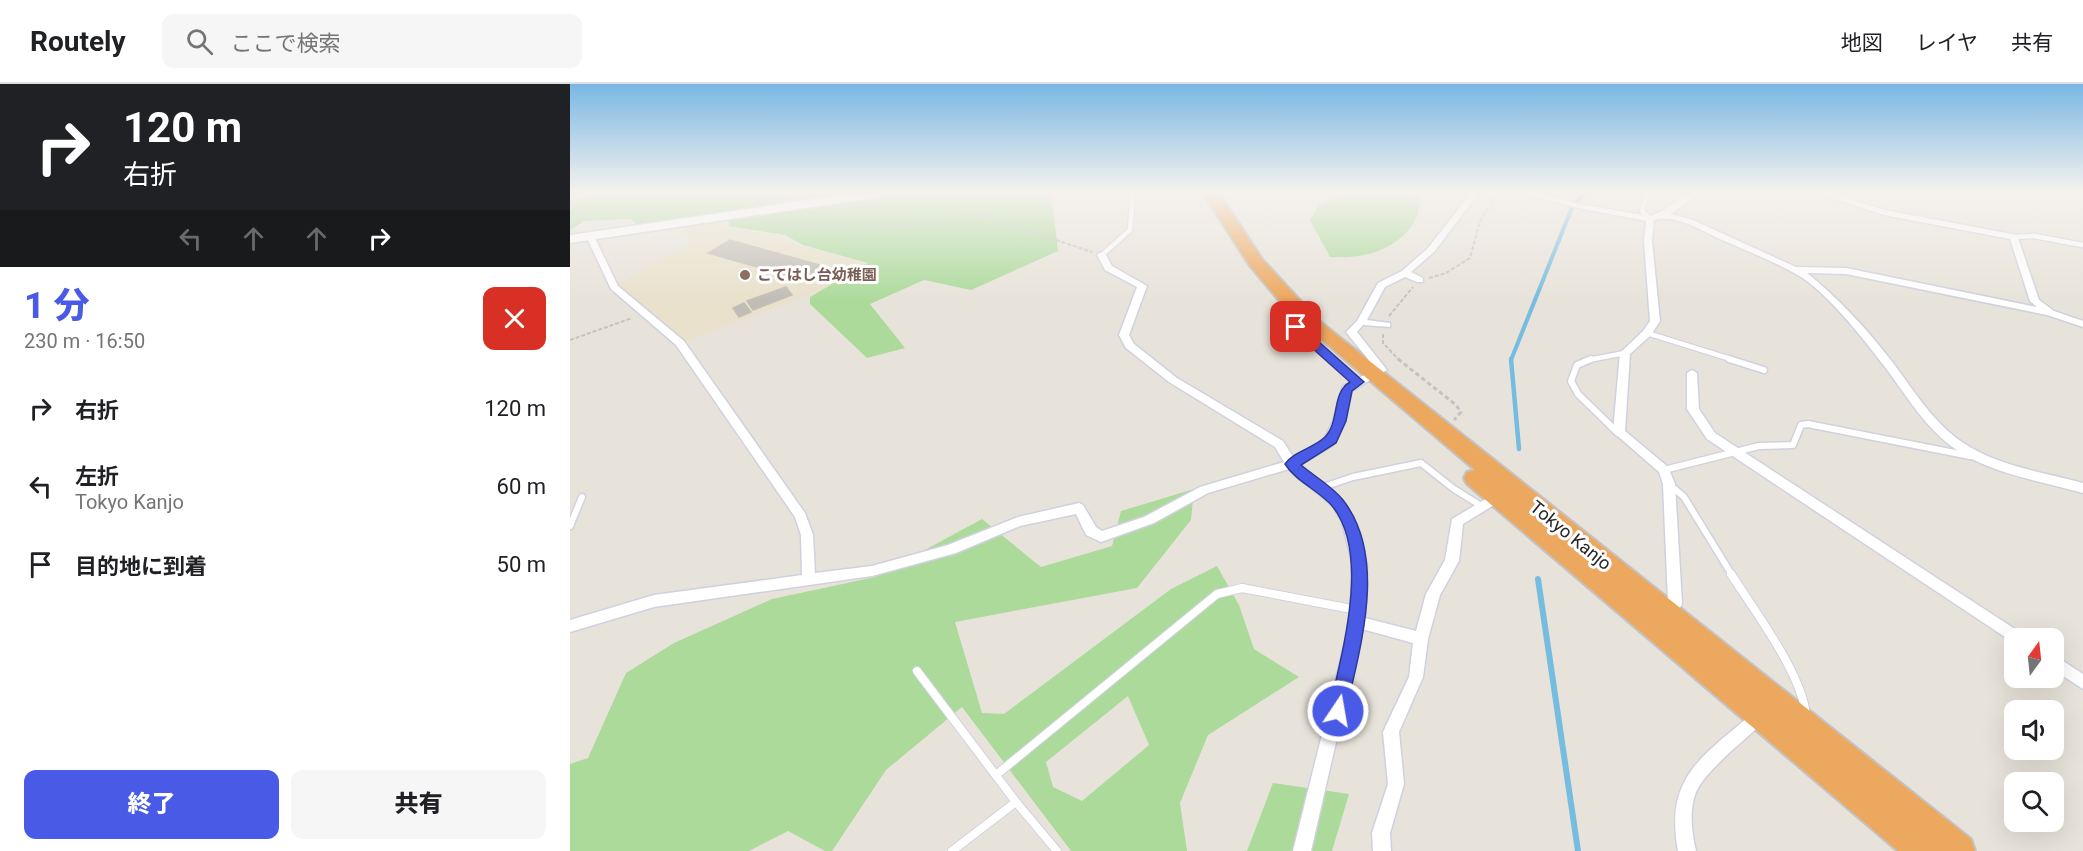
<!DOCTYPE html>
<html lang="ja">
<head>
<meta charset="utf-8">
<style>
	:root { --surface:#fff; --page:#f6f6f6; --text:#202124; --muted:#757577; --line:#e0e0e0; --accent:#495ae6 }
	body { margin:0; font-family:Roboto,"Noto Sans JP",sans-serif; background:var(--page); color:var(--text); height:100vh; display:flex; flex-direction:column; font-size:22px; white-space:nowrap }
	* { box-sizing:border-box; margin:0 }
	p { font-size:20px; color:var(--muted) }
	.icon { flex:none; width:33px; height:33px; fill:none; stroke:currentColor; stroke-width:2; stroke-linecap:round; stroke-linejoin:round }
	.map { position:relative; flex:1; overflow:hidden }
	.side { display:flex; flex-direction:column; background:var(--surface); width:570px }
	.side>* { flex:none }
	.hud { background:#202124; color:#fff; overflow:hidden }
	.needle { width:39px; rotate:15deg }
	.buttons { position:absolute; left:1434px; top:544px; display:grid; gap:12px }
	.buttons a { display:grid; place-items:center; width:60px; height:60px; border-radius:12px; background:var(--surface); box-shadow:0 6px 24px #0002; font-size:30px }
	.pin { position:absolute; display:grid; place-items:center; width:51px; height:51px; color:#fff; margin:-26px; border-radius:12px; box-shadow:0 3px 9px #0006 }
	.me { position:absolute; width:66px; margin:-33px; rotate:12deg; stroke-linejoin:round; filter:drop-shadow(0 0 4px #0008) }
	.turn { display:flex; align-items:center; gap:21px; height:126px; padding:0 24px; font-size:27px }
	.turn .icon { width:78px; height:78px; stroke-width:2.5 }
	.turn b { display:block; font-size:42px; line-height:51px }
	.lanes { display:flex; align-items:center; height:57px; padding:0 24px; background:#0003; justify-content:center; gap:30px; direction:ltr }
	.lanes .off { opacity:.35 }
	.round { display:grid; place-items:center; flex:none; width:63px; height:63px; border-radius:12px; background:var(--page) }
	.summary { display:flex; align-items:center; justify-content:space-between; height:102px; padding:0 24px }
	h1 { font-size:36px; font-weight:800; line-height:45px; color:var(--accent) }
	.cta { display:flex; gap:12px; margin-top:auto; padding:12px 24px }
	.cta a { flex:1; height:69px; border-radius:12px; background:var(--accent); color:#fff; font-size:24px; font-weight:800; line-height:69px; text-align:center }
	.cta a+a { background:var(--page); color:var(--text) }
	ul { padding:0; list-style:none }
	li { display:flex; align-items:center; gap:18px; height:78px; padding:0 24px }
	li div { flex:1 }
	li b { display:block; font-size:22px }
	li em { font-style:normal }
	header { display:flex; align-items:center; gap:36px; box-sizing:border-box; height:84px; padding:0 30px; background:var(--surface); border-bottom:2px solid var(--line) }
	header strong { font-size:28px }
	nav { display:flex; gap:33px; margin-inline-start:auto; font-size:21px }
	.search { width:420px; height:54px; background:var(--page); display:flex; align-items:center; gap:15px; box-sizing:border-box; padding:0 21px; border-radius:12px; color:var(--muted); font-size:22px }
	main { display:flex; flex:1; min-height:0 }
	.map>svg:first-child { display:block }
	.education { fill:#e9e1cb }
	.green { fill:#acda9b; fill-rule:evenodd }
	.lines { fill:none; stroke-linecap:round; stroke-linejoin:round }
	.stream-far2 { stroke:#76bce1; stroke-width:4 }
	.stream-far1 { stroke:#76bce1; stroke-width:4.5 }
	.stream { stroke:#76bce1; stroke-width:6 }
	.building { fill:#c1bdb6; stroke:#c3bfb4; stroke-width:1.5 }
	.lane-far2-casing { stroke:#cfd1df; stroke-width:7 }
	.lane-far1-casing { stroke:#cfd1df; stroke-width:9 }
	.lane-casing { stroke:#cfd1df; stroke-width:10 }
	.street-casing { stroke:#cfd1df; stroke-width:3 }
	.secondary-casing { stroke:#cfd1df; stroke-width:3 }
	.highway-casing { stroke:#c3c3c3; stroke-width:4 }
	.path-far1 { stroke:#c3c3c3; stroke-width:2; stroke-dasharray:4 2; stroke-linecap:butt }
	.path { stroke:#c3c3c3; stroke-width:3; stroke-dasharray:4.5 3; stroke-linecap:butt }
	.lane-far2 { stroke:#fff; stroke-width:4.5 }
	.lane-far1 { stroke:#fff; stroke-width:6 }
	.lane { stroke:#fff; stroke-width:8 }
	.street { fill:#fff; fill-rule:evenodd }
	.secondary { fill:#fff; fill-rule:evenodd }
	.highway { fill:#eda860; fill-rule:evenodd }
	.route { fill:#495ae6; stroke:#2f3a96; stroke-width:1.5 }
	.education-dot { fill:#8d6e63; stroke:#fff; stroke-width:2 }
	.labels { text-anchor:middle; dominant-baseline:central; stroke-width:6; stroke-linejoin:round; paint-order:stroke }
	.far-education-label { font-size:15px; font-weight:bold; fill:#785e54; stroke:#fff; text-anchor:start }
	.street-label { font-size:18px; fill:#272727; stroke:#fff }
</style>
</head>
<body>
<header>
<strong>Routely</strong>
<div class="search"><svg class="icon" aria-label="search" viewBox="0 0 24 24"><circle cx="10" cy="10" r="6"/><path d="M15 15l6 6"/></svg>ここで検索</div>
<nav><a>地図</a><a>レイヤ</a><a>共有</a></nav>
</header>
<main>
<section class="side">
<div class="hud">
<div class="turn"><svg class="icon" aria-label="right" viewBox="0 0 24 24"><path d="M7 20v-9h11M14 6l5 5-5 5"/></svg><div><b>120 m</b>右折</div></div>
<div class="lanes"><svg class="icon off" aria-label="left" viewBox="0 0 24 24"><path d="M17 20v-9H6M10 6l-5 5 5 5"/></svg><svg class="icon off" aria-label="ahead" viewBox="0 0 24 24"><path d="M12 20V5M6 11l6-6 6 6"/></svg><svg class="icon off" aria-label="ahead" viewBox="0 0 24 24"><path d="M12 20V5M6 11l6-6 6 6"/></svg><svg class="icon" aria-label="right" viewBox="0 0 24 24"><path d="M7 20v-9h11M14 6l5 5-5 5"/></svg></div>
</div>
<div class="summary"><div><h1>1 分</h1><p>230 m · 16:50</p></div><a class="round" style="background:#d93025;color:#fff"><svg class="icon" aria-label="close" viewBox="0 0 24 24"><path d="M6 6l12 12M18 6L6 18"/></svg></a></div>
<ul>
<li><svg class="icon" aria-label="right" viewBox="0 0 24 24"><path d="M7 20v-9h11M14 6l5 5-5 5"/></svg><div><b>右折</b></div><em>120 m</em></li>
<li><svg class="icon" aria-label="left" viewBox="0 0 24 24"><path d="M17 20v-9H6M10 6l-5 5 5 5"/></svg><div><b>左折</b><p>Tokyo Kanjo</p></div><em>60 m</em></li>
<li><svg class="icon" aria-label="arrive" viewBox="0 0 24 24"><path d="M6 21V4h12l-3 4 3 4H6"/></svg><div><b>目的地に到着</b></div><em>50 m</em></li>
</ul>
<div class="cta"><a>終了</a><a>共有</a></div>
</section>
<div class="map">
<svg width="1513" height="767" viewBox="0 0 1513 767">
	<rect width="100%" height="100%" fill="#e8e3da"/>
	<!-- education -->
	<polygon class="education" points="153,135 152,142 218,153 213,157 307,182 231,214 113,258 47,201 122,159 110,142"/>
	<!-- green -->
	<g class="green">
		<polygon points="30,109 481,109 488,167 401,206 354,196 300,220 335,264 297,274 240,220 240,213 298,179 233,161 215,151 159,142 158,130 72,144 60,135 14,137 0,146 0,116"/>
		<path d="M 773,109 L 852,109 C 850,118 848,133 843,140 C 824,168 791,175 760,173 L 740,136 L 748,122 Z"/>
		<path d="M 624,405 L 621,436 L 567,504 L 385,538 L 412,629 L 434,630 L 601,505 L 647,482 L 669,521 L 684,565 L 729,593 L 638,651 L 610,719 L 617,767 L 501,767 L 392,623 L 316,686 L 262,767 L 255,767 L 218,747 L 179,767 L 0,767 L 0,680 L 18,674 L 56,589 L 104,559 L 202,515 L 305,493 L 412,435 L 471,483 L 542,462 L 551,427 ZM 558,612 L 579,661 L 512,717 L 483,703 L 476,678 Z"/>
		<polygon points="703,699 779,710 762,767 677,767"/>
	</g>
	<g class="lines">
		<!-- stream-far2 -->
		<polyline class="stream-far2" points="941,276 1003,121 1016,109"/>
		<!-- stream-far1 -->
		<polyline class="stream-far1" points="941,275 949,365"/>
		<!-- stream -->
		<polyline class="stream" points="968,495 1008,767"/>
	</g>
	<!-- building -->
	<g class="building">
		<polygon points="160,156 257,183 236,197 138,169"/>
		<polygon points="216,203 222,211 183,226 177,217"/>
		<polygon points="174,219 181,228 169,233 163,224"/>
	</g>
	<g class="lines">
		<!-- lane-far2 casing -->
		<g class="lane-far2-casing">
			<g id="lane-far2">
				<polyline points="1077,109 1072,127 1080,135"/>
				<polyline points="1444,153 1464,152 1513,161"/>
				<polyline points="532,171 560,146 563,109"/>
				<polyline points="1077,249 1164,276"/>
				<polyline points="1018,276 1055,269"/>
			</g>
		</g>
		<!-- lane-far1 casing -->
		<g class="lane-far1-casing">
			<g id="lane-far1">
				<polyline points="1021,275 1007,281 1001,297 1008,310 1048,349"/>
				<polyline points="1159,275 1194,286"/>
				<polyline points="1094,386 1189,362 1223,361 1231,341 1238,340 1400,372"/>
				<polyline points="1099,400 1114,413 1162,491"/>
				<polyline points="750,404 783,393 851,379 884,405 913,423"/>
				<polyline points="0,442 12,413"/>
			</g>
		</g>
		<!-- lane casing -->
		<g class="lane-casing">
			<g id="lane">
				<path d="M 1161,490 C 1184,526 1233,591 1236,632"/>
				<polyline points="347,587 446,718 487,767"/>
				<polyline points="426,691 647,510 672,504 787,526"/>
				<polyline points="382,767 446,718"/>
			</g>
		</g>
		<!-- street casing -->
		<g class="street-casing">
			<g id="street">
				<polygon points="901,109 909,109 864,168 841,188 853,194 853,198 847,198 835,193 815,203 797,236 820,239 820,243 793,241 787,248 817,286 782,307 775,337 762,362 730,381 771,416 784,437 797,482 795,534 846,547 856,510 875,476 882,435 924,410 932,410 934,413 932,416 893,440 889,477 870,511 858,555 853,593 829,648 834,700 820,749 821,767 803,767 802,749 818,700 813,648 839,593 843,559 792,545 741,767 723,767 781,534 783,482 772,438 763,422 719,385 638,409 584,439 531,458 516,451 506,430 450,442 386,469 302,492 84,523 0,548 0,536 84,511 232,491 231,451 225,433 106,261 41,205 16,152 17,150 24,152 48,202 114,257 235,429 243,451 245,489 302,482 378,461 448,433 509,419 513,421 526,443 532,447 574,433 630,403 714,378 705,363 599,298 556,264 549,251 567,203 535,186 527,171 529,169 535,169 542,182 577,202 559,251 564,260 607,294 713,357 723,373 754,356 763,337 773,302 806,285 776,248 787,237 808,199 832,187 858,164"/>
				<path d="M 954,109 L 967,109 L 1008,120 L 1080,132 C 1098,127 1112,109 1130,109 L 1101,130 L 1123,136 L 1226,183 L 1276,184 L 1467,223 L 1460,217 L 1440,155 L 1314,131 L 1247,109 L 1259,109 L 1315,126 L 1447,151 L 1469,216 L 1484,227 L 1513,237 L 1513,243 L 1477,231 L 1276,190 L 1237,189 C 1268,214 1295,243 1320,275 C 1342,303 1361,337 1392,358 C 1427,382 1472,388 1513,399 L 1513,409 C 1469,396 1418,390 1381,362 C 1351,339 1334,307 1311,278 C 1291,252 1255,206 1226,190 C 1203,177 1177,167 1152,156 C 1132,147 1107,130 1084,136 L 1082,157 L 1090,237 L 1081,251 L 1060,270 L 1055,347 L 1098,383 L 1105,400 L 1112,520 C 1108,529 1098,539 1088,535 L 1086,531 L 1098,518 L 1093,400 L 1089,388 L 1043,348 L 1050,269 L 1073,247 L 1080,237 L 1074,157 L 1076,137 L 1008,124 Z"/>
				<polygon points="1122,286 1127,289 1129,325 1145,349 1454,551 1456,555 1444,555 1444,559 1137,355 1117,325 1117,289"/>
				<polygon points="1484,571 1513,590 1513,605 1484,586"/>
				<path d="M 1190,625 L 1195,627 L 1198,632 L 1195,637 C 1177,654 1132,689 1125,711 C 1119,729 1122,750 1126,767 L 1108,767 C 1094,691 1134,672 1185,627 Z"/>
			</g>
		</g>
		<!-- secondary casing -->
		<g class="secondary-casing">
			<polygon id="secondary" points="285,109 315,109 309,113 0,159 0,151"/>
		</g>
		<!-- highway casing -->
		<g class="highway-casing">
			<polygon id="highway" points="633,109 649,109 692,175 748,236 1401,755 1405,767 1328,767 897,400 894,394 897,388 905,386 719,228 680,182"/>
		</g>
		<!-- path-far1 -->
		<g class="path-far1">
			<polyline points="197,139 256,144 315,144 411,131 522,168"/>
			<polyline points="859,194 876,189 900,174 910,137 928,109"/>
			<polyline points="819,232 843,203"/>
			<polyline points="813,250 813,259 829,276"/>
			<polyline points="0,256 62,234"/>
		</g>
		<!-- path -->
		<polyline class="path" points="828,275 886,321 891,328 884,336"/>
		<!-- lane-far2 -->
		<use href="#lane-far2" class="lane-far2"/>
		<!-- lane-far1 -->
		<use href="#lane-far1" class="lane-far1"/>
		<!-- lane -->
		<use href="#lane" class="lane"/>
		<!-- street -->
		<use href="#street" class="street"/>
		<!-- secondary -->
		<use href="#secondary" class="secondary"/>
		<!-- highway -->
		<use href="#highway" class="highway"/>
	</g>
	<!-- sky -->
	<linearGradient id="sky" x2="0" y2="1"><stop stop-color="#7ab7e5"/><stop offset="0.5" stop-color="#f5f2ee"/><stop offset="1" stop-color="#f5f2ee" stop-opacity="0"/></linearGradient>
	<rect width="1513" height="216" fill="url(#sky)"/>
	<!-- route -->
	<path class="route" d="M 722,241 L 730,241 L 794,298 L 782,307 L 776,337 L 766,359 L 731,381 C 744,392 763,403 773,416 C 818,474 790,563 776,627 L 774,632 L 768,635 L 762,632 L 759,627 C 771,572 801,472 763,423 C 750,407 726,398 715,380 C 724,367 744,364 755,353 C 770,338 761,309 780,298 L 722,246 Z"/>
	<!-- markers -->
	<circle class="education-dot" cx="175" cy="191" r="6"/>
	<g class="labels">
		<!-- far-education labels -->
		<g class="far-education-label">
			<text x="187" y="191">こてはし台幼稚園</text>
		</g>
		<!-- street labels -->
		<g class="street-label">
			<text transform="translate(1001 451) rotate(39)">Tokyo Kanjo</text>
		</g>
	</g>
</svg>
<div class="buttons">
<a><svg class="needle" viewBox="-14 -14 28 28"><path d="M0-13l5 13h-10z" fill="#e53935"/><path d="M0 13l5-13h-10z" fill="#757577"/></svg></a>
<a><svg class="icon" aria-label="sound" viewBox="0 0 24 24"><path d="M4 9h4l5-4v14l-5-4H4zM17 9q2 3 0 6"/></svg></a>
<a><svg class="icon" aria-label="search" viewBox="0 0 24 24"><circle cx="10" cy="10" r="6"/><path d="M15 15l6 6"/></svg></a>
</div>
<div class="pin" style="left:726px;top:243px;background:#d93025"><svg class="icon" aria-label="arrive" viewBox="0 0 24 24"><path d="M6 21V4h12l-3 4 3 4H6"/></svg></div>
<svg class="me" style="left:768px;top:627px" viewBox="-20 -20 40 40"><circle r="17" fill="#495ae6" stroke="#fff" stroke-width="3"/><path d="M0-11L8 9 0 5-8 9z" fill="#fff"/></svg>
</div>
</main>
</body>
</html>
